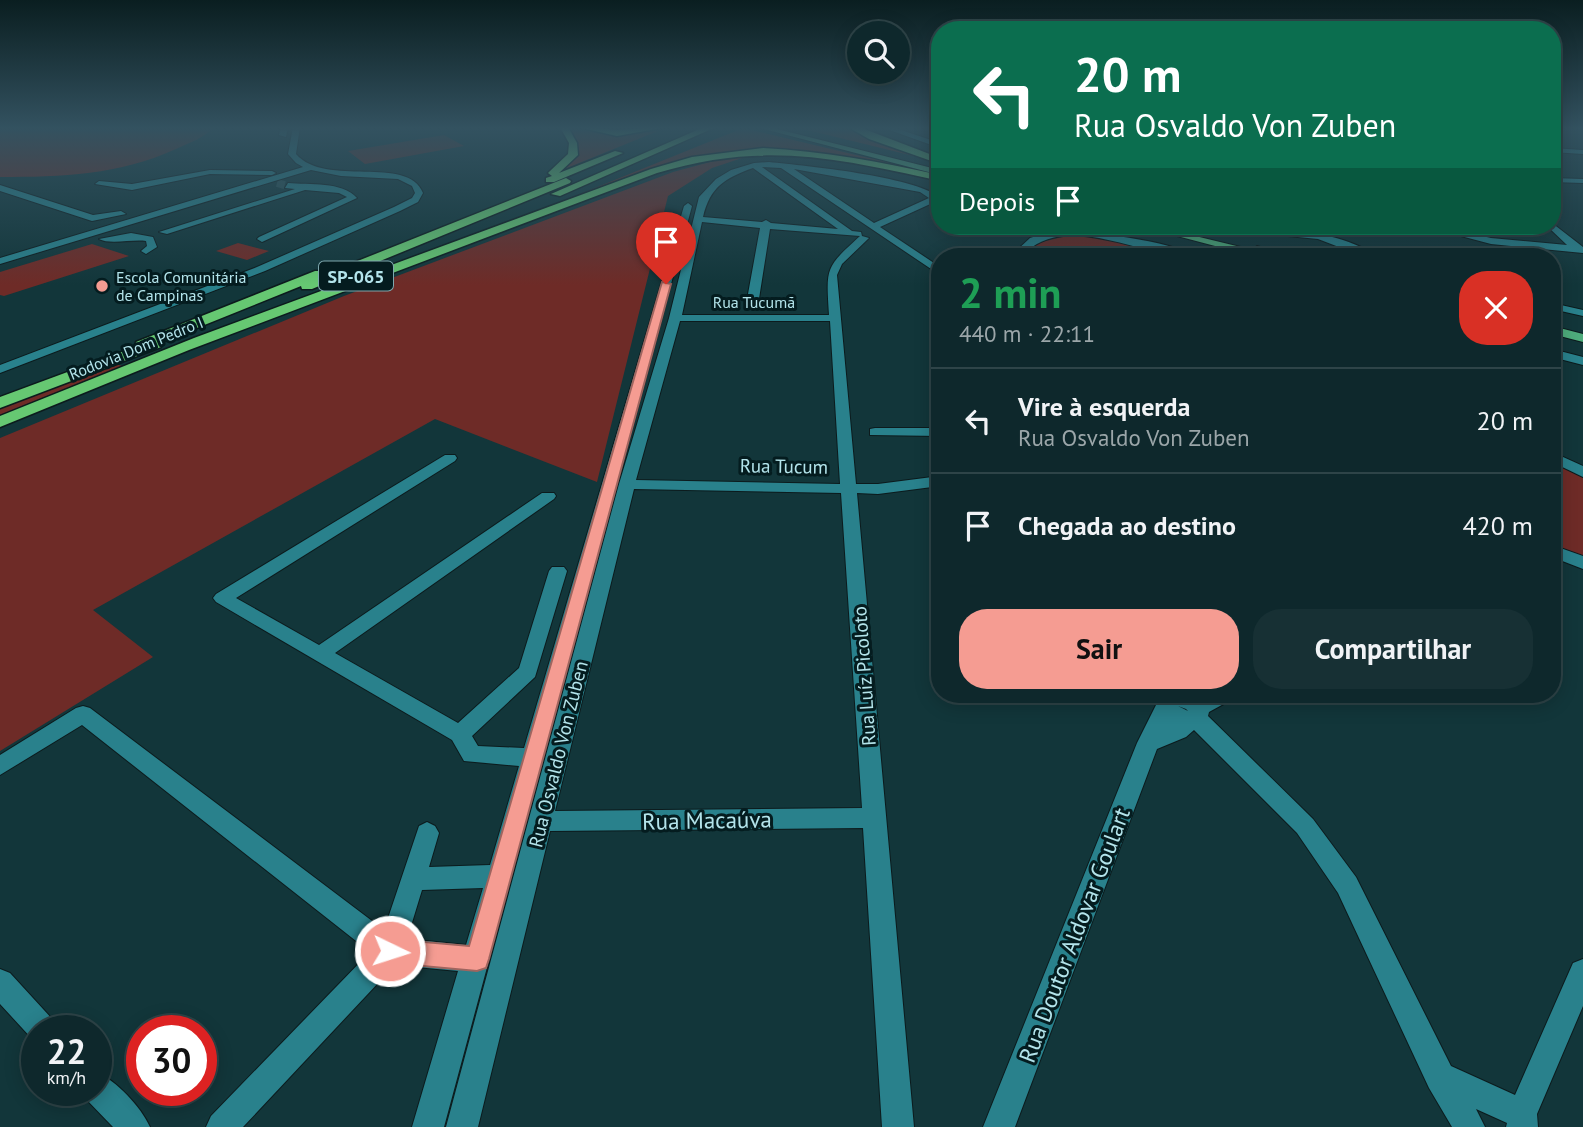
<!DOCTYPE html>
<html lang="pt">
<head>
<meta charset="utf-8">
<style>
	:root { --surface:#0e282c; --page:#173034; --text:#f1f3f6; --muted:#9ba6a9; --line:#2e4448; --accent:#f59c92 }
	body { margin:0; font-family:"PT Sans",sans-serif; background:var(--page); color:var(--text); height:100vh; display:flex; flex-direction:column; font-size:26px; white-space:nowrap }
	* { box-sizing:border-box; margin:0 }
	p { font-size:23px; color:var(--muted) }
	.icon { flex:none; width:38px; height:38px; fill:none; stroke:currentColor; stroke-width:2; stroke-linecap:round; stroke-linejoin:round }
	.map { position:relative; flex:1; overflow:hidden }
	.panel { position:absolute; left:931px; top:248px; width:630px; height:455px; display:flex; flex-direction:column; background:var(--surface); border-radius:28px; box-shadow:0 4px 18px #0003,0 0 0 2px var(--line) }
	.panel>* { flex:none }
	.top-card { position:absolute; left:931px; top:21px; width:630px; height:214px; border-radius:28px; box-shadow:0 4px 18px #0003,0 0 0 2px var(--line); background:#0b6e4f; color:#fff; overflow:hidden }
	.tools { position:absolute; left:847px; top:21px; display:grid; gap:14px }
	.tools a { display:grid; place-items:center; width:63px; height:63px; border-radius:50%; background:var(--surface); box-shadow:0 4px 18px #0003,0 0 0 2px var(--line); font-size:35px }
	.speed { position:absolute; left:21px; top:1015px; display:flex; gap:14px; font-size:35px; font-weight:700; text-align:center }
	.speed>* { display:grid; place-content:center; width:91px; height:91px; border-radius:50%; background:var(--surface); box-shadow:0 4px 18px #0003,0 0 0 2px var(--line); line-height:1 }
	.speed small { font-size:18px; font-weight:400 }
	.speed .limit { border:10px solid #d22; background:#fff; color:#111 }
	.pin { position:absolute; display:grid; place-items:center; width:60px; height:60px; color:#fff; margin:-72px -30px; border-radius:50% 50% 50% 0; rotate:-45deg; box-shadow:0 0 7px #0007 }
	.pin .icon { rotate:45deg }
	.me { position:absolute; width:77px; margin:-38px; rotate:94deg; stroke-linejoin:round; filter:drop-shadow(0 0 5px #0008) }
	.turn { display:flex; align-items:center; gap:24px; height:147px; padding:0 28px; font-size:32px }
	.turn .icon { width:91px; height:91px; stroke-width:2.5 }
	.turn b { display:block; font-size:49px; line-height:60px }
	.then { display:flex; align-items:center; height:66px; padding:0 28px; background:#0003; gap:14px; font-size:26px }
	.round { display:grid; place-items:center; flex:none; width:74px; height:74px; border-radius:28px; background:var(--page) }
	.head { display:flex; align-items:center; justify-content:space-between; height:119px; padding:0 28px }
	h1 { font-size:42px; font-weight:700; line-height:52px; color:#1e9e55 }
	.primary-button { display:flex; gap:14px; margin-top:auto; padding:14px 28px }
	.primary-button a { flex:1; height:80px; border-radius:28px; background:var(--accent); color:#111; font-size:28px; font-weight:700; line-height:80px; text-align:center }
	.primary-button a+a { background:var(--page); color:var(--text) }
	ul { padding:0; list-style:none }
	li { display:flex; align-items:center; gap:21px; height:105px; padding:0 28px; border-top:2px solid var(--line) }
	li div { flex:1 }
	li b { display:block; font-size:26px }
	li em { font-style:normal }
	.map>svg:first-child { display:block }
	.green { fill:#6e2b27 }
	.lines { fill:none; stroke-linecap:round; stroke-linejoin:round }
	.minor-tunnel { stroke:#2a5055; stroke-width:8; stroke-dasharray:8 4.5; stroke-linecap:butt }
	.minor-casing { stroke:#0c1b1d; stroke-width:2 }
	.major-casing { stroke:#0c1b1d; stroke-width:2 }
	.highway-casing { stroke:#0c1b1d; stroke-width:3 }
	.minor { fill:#29818c; fill-rule:evenodd }
	.major { fill:#4eac7c; fill-rule:evenodd }
	.highway { fill:#66c872; fill-rule:evenodd }
	.route { fill:#f59c92; stroke:#9f655f; stroke-width:2 }
	.poi-dot { fill:#f59c92; stroke:#041c1f; stroke-width:2.5 }
	.labels { text-anchor:middle; dominant-baseline:central; stroke-width:6; stroke-linejoin:round; paint-order:stroke }
	.far-poi-label { font-size:16px; fill:#b3e4eb; stroke:#041c1f; text-anchor:start }
	.far-street-label { font-size:16px; fill:#b3e4eb; stroke:#041c1f }
	.shield { fill:#041c1f; stroke:#7ea8ae; stroke-width:2 }
	.shield-label { font-size:18px; font-weight:bold; fill:#b3e4eb }
	.street-label { font-size:19px; fill:#b3e4eb; stroke:#041c1f }
	.near-street-label { font-size:23px; fill:#b3e4eb; stroke:#041c1f }
</style>
</head>
<body>
<div class="map">
<svg width="1583" height="1127" viewBox="0 0 1583 1127">
	<rect width="100%" height="100%" fill="#12363a"/>
	<!-- green -->
	<g class="green">
		<path d="M 0,127 L 214,127 C 204,138 189,143 176,149 C 119,175 62,177 0,177 Z"/>
		<polygon points="568,127 609,134 658,131 562,170 574,159 578,148"/>
		<polygon points="795,127 846,127 922,158"/>
		<path d="M 743,128 L 940,175 C 853,159 776,140 688,159 L 454,245 Z"/>
		<polygon points="444,135 464,146 365,164 348,151"/>
		<polygon points="736,155 742,158 712,168 668,196 597,482 435,419 93,610 153,657 0,751 0,438 344,296 673,172"/>
		<polygon points="1074,234 1144,246 1185,257 1035,257 1030,245"/>
		<polygon points="238,243 269,251 247,260 216,251"/>
		<polygon points="92,244 129,256 4,296 0,295 0,272"/>
		<polygon points="116,364 122,366 0,415 0,409"/>
		<polygon points="1552,458 1583,474 1583,557 1552,545"/>
	</g>
	<g class="lines">
		<!-- minor-tunnel -->
		<polyline class="minor-tunnel" points="277,183 288,186"/>
		<!-- minor casing -->
		<g class="minor-casing">
			<g id="minor">
				<polygon points="281,127 288,127 286,137 279,135"/>
				<path d="M 293,127 L 300,127 L 296,154 C 325,188 408,154 423,193 L 418,202 L 400,211 L 265,271 L 0,373 L 0,365 L 257,267 L 394,207 L 412,198 L 415,193 L 412,186 L 398,179 L 341,176 L 311,170 L 0,264 L 0,258 L 303,167 L 296,163 L 288,154 Z"/>
				<polygon points="881,127 892,127 940,143 940,148"/>
				<polygon points="1571,127 1583,127 1583,130"/>
				<polygon points="1552,148 1583,150 1583,154 1552,152"/>
				<path d="M 769,162 C 808,166 911,176 940,197 L 939,200 L 880,227 L 940,267 L 940,275 L 781,168 L 762,167 L 852,231 L 861,232 L 862,236 L 869,238 L 842,264 L 837,275 L 856,484 L 878,484 L 940,476 L 940,486 L 878,494 L 857,493 L 914,1127 L 882,1127 L 863,828 L 550,831 L 478,1127 L 446,1127 L 619,484 L 669,318 L 699,197 L 716,179 L 731,170 L 754,163 ZM 753,168 L 838,229 L 771,223 L 766,220 L 762,222 L 703,217 C 710,187 725,178 753,168 ZM 794,169 L 920,192 L 929,198 L 874,223 ZM 702,222 L 760,228 L 746,305 L 752,308 L 758,305 L 770,229 L 860,236 C 825,268 826,267 829,315 L 682,315 ZM 680,321 L 830,321 L 840,484 L 636,480 ZM 634,489 L 841,493 L 862,808 L 555,811 Z"/>
				<polygon points="210,170 272,171 276,173 272,175 210,174 132,190 95,184 99,181 132,184"/>
				<polygon points="1552,178 1583,179 1583,183 1552,182"/>
				<path d="M 288,183 C 309,185 342,181 357,198 L 262,242 L 257,239 L 259,237 L 347,197 L 339,193 L 305,190 L 167,234 L 159,232 L 295,189 L 285,188 Z"/>
				<polygon points="0,185 93,215 121,211 126,214 92,221 0,191"/>
				<path d="M 688,203 L 692,206 L 444,1127 L 412,1127 L 458,971 L 395,965 L 243,1127 L 206,1127 L 211,1116 L 370,952 L 82,725 L 0,775 L 0,755 L 76,708 L 83,706 L 90,708 L 384,930 L 419,826 L 427,822 L 435,826 L 439,833 L 429,867 L 490,865 L 519,766 L 464,761 L 452,740 L 216,602 L 213,598 L 216,594 L 445,455 L 455,455 L 457,458 L 455,461 L 236,598 L 319,645 L 542,493 L 554,493 L 556,496 L 554,499 L 335,653 L 458,723 L 519,668 L 549,571 L 552,567 L 564,567 L 567,571 L 535,677 L 472,736 L 478,746 L 524,748 L 684,206 ZM 483,888 L 466,945 L 407,939 L 422,890 Z"/>
				<polygon points="1552,223 1583,247 1583,253 1491,244 1423,226 1439,226 1491,238 1567,245 1547,226 1552,226"/>
				<path d="M 1212,226 C 1257,224 1342,229 1378,257 L 1365,257 L 1318,239 L 1217,229 Z"/>
				<path d="M 1052,231 C 1084,230 1171,240 1196,257 C 1146,259 1070,211 1026,252 L 1028,257 L 1018,257 L 1016,251 L 1030,238 Z"/>
				<path d="M 131,233 L 153,237 L 157,247 L 146,254 L 141,251 L 147,246 L 146,241 C 132,239 110,245 99,239 Z"/>
				<polygon points="1552,303 1583,310 1583,316 1552,309"/>
				<polygon points="1552,349 1583,357 1583,365 1552,357"/>
				<polygon points="875,428 940,428 940,436 870,435 870,429"/>
				<polygon points="1552,452 1583,466 1583,477 1552,462"/>
				<polygon points="1552,545 1583,556 1583,569 1552,557"/>
				<path d="M 1164,695 L 1200,697 L 1232,695 L 1229,701 L 1209,712 L 1208,716 L 1313,819 L 1356,877 L 1451,1066 L 1515,1095 L 1573,963 L 1583,959 L 1583,1006 L 1537,1114 L 1538,1127 L 1506,1127 L 1507,1123 L 1476,1109 L 1485,1127 L 1452,1127 L 1429,1088 L 1338,893 L 1297,833 L 1194,730 L 1186,737 L 1157,749 L 1015,1127 L 983,1127 L 1137,743 L 1160,697 ZM 1178,706 L 1186,709 L 1188,711 Z"/>
				<polygon points="0,969 10,973 54,1021 58,1031 37,1031 37,1042 34,1041 0,1004"/>
				<path d="M 96,1072 C 116,1080 141,1107 150,1127 L 113,1127 L 85,1098 L 82,1090 L 96,1090 Z"/>
			</g>
		</g>
		<!-- major casing -->
		<g class="major-casing">
			<g id="major">
				<polygon points="756,127 769,127 940,170 940,175"/>
				<polygon points="1139,226 1154,226 1253,250 1257,246 1293,257 1257,257"/>
				<polygon points="1552,326 1583,334 1583,342 1552,334"/>
			</g>
		</g>
		<!-- highway casing -->
		<g class="highway-casing">
			<g id="highway">
				<polygon points="560,127 568,127 577,143 578,155 559,173 615,151 623,153 554,182 546,182 546,178 552,176 548,173 550,171 568,154 569,143"/>
				<polygon points="578,127 617,130 667,127 617,136"/>
				<polygon points="704,127 716,127 560,196 551,194"/>
				<polygon points="848,127 859,127 940,158 940,164 869,139"/>
				<path d="M 763,148 C 823,151 881,162 940,175 L 940,181 C 835,158 764,141 657,173 L 189,350 L 0,427 L 0,416 L 194,338 L 651,169 L 692,157 Z"/>
				<polygon points="566,178 571,181 570,183 312,289 302,289 301,286 162,342 161,347 0,408 0,397 135,347 136,342 315,271 323,271 325,274"/>
			</g>
		</g>
		<!-- minor -->
		<use href="#minor" class="minor"/>
		<!-- major -->
		<use href="#major" class="major"/>
		<!-- highway -->
		<use href="#highway" class="highway"/>
	</g>
	<!-- sky -->
	<linearGradient id="sky" x2="0" y2="1"><stop stop-color="#0a1e20"/><stop offset="0.45" stop-color="#335260"/><stop offset="1" stop-color="#335260" stop-opacity="0"/></linearGradient>
	<rect width="1583" height="285" fill="url(#sky)"/>
	<!-- route -->
	<polygon class="route" points="662,282 671,284 489,959 486,968 477,971 390,963 381,959 377,951 381,942 390,939 469,946"/>
	<!-- markers -->
	<circle class="poi-dot" cx="102" cy="286" r="7"/>
	<g class="labels">
		<!-- far-poi labels -->
		<g class="far-poi-label">
			<text x="116" y="277">Escola Comunitária<tspan x="116" dy="18">de Campinas</tspan></text>
		</g>
		<!-- far-street labels -->
		<g class="far-street-label">
			<text x="754" y="302">Rua Tucumã</text>
			<text transform="translate(136 348) rotate(-22)">Rodovia Dom Pedro I</text>
		</g>
		<!-- shield labels -->
		<rect class="shield" x="319" y="261.5" width="74" height="29" rx="5"/>
		<g class="shield-label">
			<text x="356" y="276">SP-065</text>
		</g>
		<!-- street labels -->
		<g class="street-label">
			<text transform="translate(784 466) rotate(1)">Rua Tucum</text>
			<text transform="translate(864 676) rotate(-94)">Rua Luíz Picoloto</text>
			<text transform="translate(558 754) rotate(-76)">Rua Osvaldo Von Zuben</text>
		</g>
		<!-- near-street labels -->
		<g class="near-street-label">
			<text transform="translate(707 820) rotate(-1)">Rua Macaúva</text>
			<text transform="translate(1074 935) rotate(-69)">Rua Doutor Aldovar Goulart</text>
		</g>
	</g>
</svg>
<div class="tools">
<a><svg class="icon" aria-label="search" viewBox="0 0 24 24"><circle cx="10" cy="10" r="6"/><path d="M15 15l6 6"/></svg></a>
</div>
<div class="speed"><div>22<small>km/h</small></div><div class="limit">30</div></div>
<div class="pin" style="left:666px;top:284px;background:#d93025"><svg class="icon" aria-label="arrive" viewBox="0 0 24 24"><path d="M6 21V4h12l-3 4 3 4H6"/></svg></div>
<svg class="me" style="left:390px;top:951px" viewBox="-20 -20 40 40"><circle r="17" fill="#f59c92" stroke="#fff" stroke-width="3"/><path d="M0-11L8 9 0 5-8 9z" fill="#fff"/></svg>
<div class="top-card">
<div class="turn"><svg class="icon" aria-label="left" viewBox="0 0 24 24"><path d="M17 20v-9H6M10 6l-5 5 5 5"/></svg><div><b>20 m</b>Rua Osvaldo Von Zuben</div></div>
<div class="then">Depois<svg class="icon" aria-label="arrive" viewBox="0 0 24 24"><path d="M6 21V4h12l-3 4 3 4H6"/></svg></div>
</div>
<section class="panel">
<div class="head"><div><h1>2 min</h1><p>440 m · 22:11</p></div><a class="round" style="background:#d93025;color:#fff"><svg class="icon" aria-label="close" viewBox="0 0 24 24"><path d="M6 6l12 12M18 6L6 18"/></svg></a></div>
<ul>
<li><svg class="icon" aria-label="left" viewBox="0 0 24 24"><path d="M17 20v-9H6M10 6l-5 5 5 5"/></svg><div><b>Vire à esquerda</b><p>Rua Osvaldo Von Zuben</p></div><em>20 m</em></li>
<li><svg class="icon" aria-label="arrive" viewBox="0 0 24 24"><path d="M6 21V4h12l-3 4 3 4H6"/></svg><div><b>Chegada ao destino</b></div><em>420 m</em></li>
</ul>
<div class="primary-button"><a>Sair</a><a>Compartilhar</a></div>
</section>
</div>
</body>
</html>
